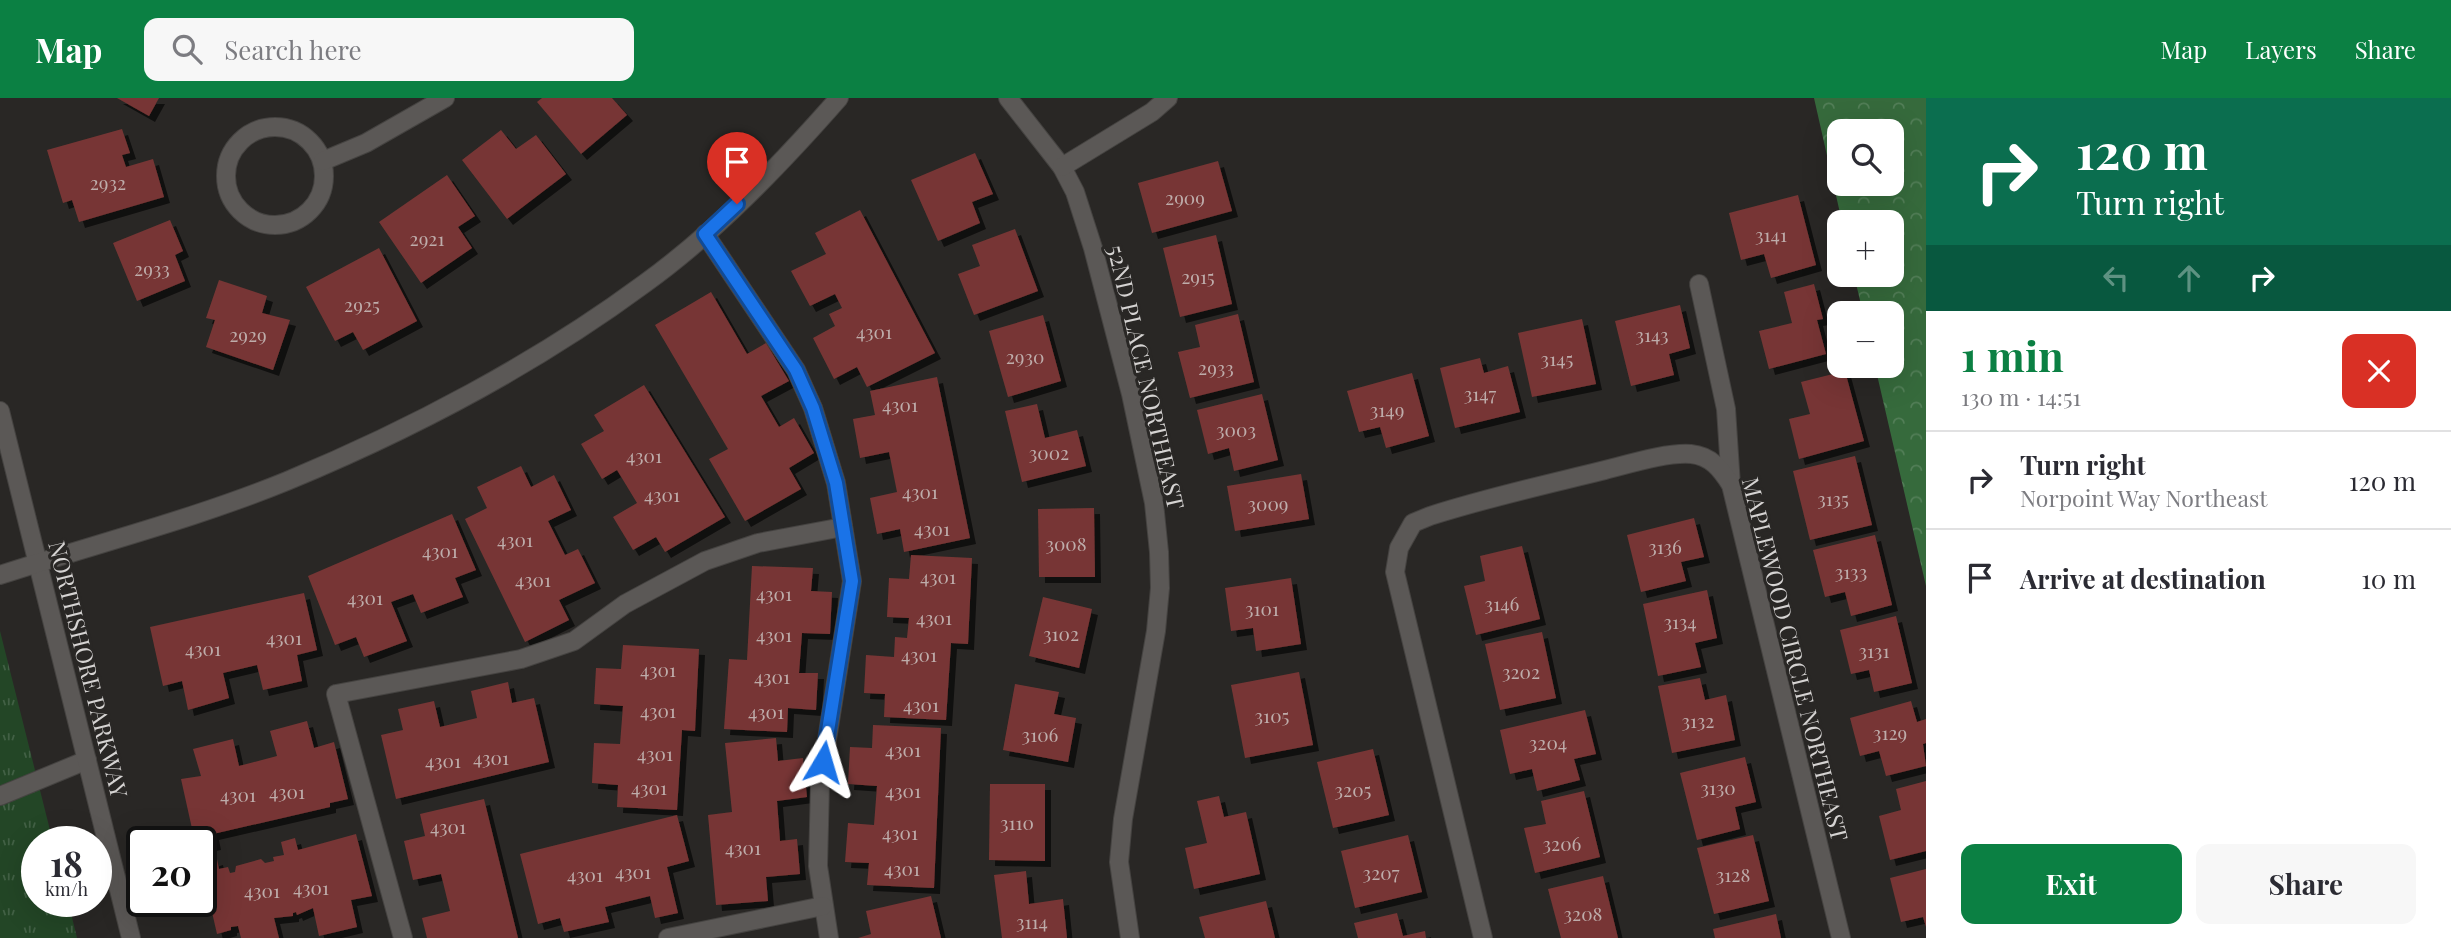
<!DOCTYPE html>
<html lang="en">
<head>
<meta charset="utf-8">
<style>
	:root { --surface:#fff; --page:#f7f7f7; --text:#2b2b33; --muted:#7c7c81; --line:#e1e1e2; --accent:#0b8043 }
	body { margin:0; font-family:"Playfair Display",serif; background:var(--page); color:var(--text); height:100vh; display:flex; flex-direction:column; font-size:26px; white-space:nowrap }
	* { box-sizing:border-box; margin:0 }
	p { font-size:23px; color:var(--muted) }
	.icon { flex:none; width:38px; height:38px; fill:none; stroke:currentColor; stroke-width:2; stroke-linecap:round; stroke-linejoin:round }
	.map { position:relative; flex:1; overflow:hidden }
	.details { display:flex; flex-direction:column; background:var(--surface); width:525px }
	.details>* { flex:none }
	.top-card { background:#0b6e4f; color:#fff; overflow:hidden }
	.controls { position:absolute; left:1827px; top:21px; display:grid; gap:14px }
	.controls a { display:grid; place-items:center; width:77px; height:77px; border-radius:14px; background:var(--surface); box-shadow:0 7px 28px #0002; font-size:35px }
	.speed { position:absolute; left:21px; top:728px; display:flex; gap:14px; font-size:35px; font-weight:700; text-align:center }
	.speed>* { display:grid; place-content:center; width:91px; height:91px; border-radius:50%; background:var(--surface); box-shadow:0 7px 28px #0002; line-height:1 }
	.speed small { font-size:18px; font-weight:400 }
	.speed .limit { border:4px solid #111; border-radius:10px; background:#fff; color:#111 }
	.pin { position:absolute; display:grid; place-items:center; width:60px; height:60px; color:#fff; margin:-72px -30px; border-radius:50% 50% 50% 0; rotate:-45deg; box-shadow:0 0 7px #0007 }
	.pin .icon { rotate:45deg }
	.me { position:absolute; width:77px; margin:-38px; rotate:7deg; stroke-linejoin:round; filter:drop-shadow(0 0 5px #0008) }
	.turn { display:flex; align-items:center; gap:24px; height:147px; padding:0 35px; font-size:32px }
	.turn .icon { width:91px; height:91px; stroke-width:2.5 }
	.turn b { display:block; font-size:49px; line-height:60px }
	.lanes { display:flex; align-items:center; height:66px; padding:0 35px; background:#0003; justify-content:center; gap:35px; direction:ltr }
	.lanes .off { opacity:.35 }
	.round { display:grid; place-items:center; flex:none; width:74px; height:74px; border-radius:14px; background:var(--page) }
	.summary { display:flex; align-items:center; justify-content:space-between; height:119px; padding:0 35px }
	h1 { font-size:42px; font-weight:700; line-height:52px; color:var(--accent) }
	.button { display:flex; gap:14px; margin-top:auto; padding:14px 35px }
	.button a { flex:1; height:80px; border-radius:14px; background:var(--accent); color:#fff; font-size:28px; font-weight:700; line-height:80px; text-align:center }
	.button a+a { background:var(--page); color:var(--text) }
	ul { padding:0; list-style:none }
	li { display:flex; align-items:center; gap:21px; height:98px; padding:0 35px; border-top:2px solid var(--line) }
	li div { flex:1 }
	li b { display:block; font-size:26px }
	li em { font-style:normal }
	header { display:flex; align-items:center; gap:42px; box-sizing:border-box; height:98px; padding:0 35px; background:var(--accent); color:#fff }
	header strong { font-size:33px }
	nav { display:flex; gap:38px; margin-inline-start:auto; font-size:24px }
	.search { width:490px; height:63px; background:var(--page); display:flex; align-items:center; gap:18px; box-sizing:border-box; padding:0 24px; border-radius:14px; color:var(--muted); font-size:26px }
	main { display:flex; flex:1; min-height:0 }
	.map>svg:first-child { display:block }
	.forest { fill:url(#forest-crowns); fill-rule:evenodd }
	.park { fill:url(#park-tufts) }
	.building { fill:#773634; filter:url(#shadow) }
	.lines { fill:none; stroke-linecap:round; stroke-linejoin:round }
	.lane-casing { stroke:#454341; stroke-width:20 }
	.street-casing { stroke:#454341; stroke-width:20 }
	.secondary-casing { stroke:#454341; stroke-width:20 }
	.lane { stroke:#5b5856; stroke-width:18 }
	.street { stroke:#5b5856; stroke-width:18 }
	.secondary { stroke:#5b5856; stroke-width:18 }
	.route-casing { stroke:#114b97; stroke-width:18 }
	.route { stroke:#1a73e8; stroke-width:12 }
	.labels { text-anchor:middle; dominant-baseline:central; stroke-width:6; stroke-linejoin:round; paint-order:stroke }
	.number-label { font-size:19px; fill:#beacaa }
	.street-label { font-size:23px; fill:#d5d3d2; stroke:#292725 }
</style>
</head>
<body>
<header>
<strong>Map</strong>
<div class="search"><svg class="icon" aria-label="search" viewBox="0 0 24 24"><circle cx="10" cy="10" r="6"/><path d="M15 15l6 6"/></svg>Search here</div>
<nav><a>Map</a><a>Layers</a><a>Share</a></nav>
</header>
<main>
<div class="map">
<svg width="1926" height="840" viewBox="0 0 1926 840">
	<defs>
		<pattern id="forest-crowns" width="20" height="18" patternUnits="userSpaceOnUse" patternTransform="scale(1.75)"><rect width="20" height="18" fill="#366a3c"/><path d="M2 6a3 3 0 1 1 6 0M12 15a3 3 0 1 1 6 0" fill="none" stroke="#527e57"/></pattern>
		<pattern id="park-tufts" width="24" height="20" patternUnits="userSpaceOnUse" patternTransform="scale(1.75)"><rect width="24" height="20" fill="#234626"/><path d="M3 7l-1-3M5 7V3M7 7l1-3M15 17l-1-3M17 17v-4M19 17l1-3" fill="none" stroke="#426045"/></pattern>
		<filter id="shadow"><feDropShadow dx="6" dy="6" stdDeviation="0" flood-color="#0009"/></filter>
	</defs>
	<rect width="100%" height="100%" fill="#292725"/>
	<!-- forest -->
	<path class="forest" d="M 1814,0 L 1926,0 L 1926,488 L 1875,268 L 1892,268 L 1892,215 L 1863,215 L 1854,177 L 1892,177 L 1892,124 L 1842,124 ZM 1839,33 L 1892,33 L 1892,86 L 1839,86 Z"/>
	<!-- park -->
	<polygon class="park" points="0,533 53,744 37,744 37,803 68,803 77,840 0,840"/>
	<!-- building -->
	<g class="building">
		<polygon points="117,0 159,0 149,18"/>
		<polygon points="542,0 612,0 627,17 581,56 537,4"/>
		<polygon points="122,31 130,55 122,57 126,69 153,61 164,99 79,124 72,102 63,105 47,52"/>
		<polygon points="501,32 516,51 536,37 566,76 507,121 462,62"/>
		<polygon points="975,55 993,96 972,104 980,125 938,143 911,82"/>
		<polygon points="1218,63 1232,113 1152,135 1138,85"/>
		<polygon points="447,77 475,118 458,129 472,150 421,185 379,124"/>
		<polygon points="1798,97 1816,167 1771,180 1764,156 1741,162 1729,115"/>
		<polygon points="860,112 935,255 867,289 857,269 834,281 813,240 835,228 829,216 842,210 835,196 810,208 791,173 826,156 815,135"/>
		<polygon points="170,122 183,153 175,157 185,183 137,203 113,145"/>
		<polygon points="1015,131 1038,193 974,217 958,176 980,168 972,147"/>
		<polygon points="1216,137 1232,206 1180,219 1163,150"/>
		<polygon points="379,150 417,223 363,252 353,234 335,243 306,189"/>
		<polygon points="219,182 267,198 262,215 290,222 273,272 206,249 215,222 206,220"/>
		<polygon points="1814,186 1823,221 1817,222 1826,256 1769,271 1759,233 1792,225 1784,194"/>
		<polygon points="711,194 747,256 766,245 789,283 761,298 779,329 794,320 814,355 789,370 801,391 745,423 709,361 728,351 655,227"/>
		<polygon points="1680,207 1690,250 1669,256 1674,277 1631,288 1615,223"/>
		<polygon points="1238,216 1254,284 1190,300 1178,254 1200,249 1195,227"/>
		<polygon points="1043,217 1061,283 1008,299 989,233"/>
		<polygon points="1582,221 1596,286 1532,299 1518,235"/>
		<polygon points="1480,260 1484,275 1508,268 1520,314 1455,330 1440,270"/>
		<polygon points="1845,273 1864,343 1799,361 1789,321 1810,316 1801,284"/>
		<polygon points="1412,275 1429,338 1386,350 1380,329 1359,334 1347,293"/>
		<polygon points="937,279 970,440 904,454 900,431 877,436 870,400 897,394 889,354 860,360 853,321 875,317 870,293"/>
		<polygon points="644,287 725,419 665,454 656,439 633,452 613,419 637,405 617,372 602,381 581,346 604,333 594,317"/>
		<polygon points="1262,296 1278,362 1234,373 1229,350 1208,356 1197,312"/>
		<polygon points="1037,306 1045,340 1077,332 1086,368 1022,384 1005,313"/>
		<polygon points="1855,358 1872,427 1810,442 1793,373"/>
		<polygon points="521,368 531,389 554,377 571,412 548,423 565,457 578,451 595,485 559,502 569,522 525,544 465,421 487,410 477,389"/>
		<polygon points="1301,376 1309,421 1235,433 1227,388"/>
		<polygon points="1094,410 1095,479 1039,479 1038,411"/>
		<polygon points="452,416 476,472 455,480 463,499 421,515 413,496 391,504 407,543 364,559 356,539 335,547 308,478"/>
		<polygon points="1694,420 1704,459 1681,464 1686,483 1641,494 1627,437"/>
		<polygon points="1875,437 1892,507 1851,518 1845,494 1825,499 1813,452"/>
		<polygon points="1522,448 1540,521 1476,537 1464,488 1485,483 1480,458"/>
		<polygon points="911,457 972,460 968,546 951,545 946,622 884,619 885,596 864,595 866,557 894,559 895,539 907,540 909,520 887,519 889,480 909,481"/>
		<polygon points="752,468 813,470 811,493 832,494 830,536 802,535 799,575 818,575 816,612 788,610 787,634 724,631 729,561 747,562"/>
		<polygon points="1291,480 1301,546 1256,553 1253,530 1231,533 1225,490"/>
		<polygon points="1707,492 1717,540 1695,545 1701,569 1658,578 1643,506"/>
		<polygon points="304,495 317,552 297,557 302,583 263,592 257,567 223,575 229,600 188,612 182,583 163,588 150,529"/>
		<polygon points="1043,499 1092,511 1079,570 1029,558"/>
		<polygon points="1896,518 1912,585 1874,594 1869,572 1851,576 1840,532"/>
		<polygon points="1542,534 1556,600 1500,612 1485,546"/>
		<polygon points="623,547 699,551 695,633 682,632 677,712 617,709 618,687 592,685 594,645 620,646 623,608 594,606 596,570 621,571"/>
		<polygon points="1299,574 1313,647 1245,660 1231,587"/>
		<polygon points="1700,580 1705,602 1726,597 1735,642 1672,655 1658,588"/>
		<polygon points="508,584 512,605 534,600 549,664 396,701 381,637 403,632 398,611 434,603 440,629 477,620 471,593"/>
		<polygon points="1015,586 1059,594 1054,616 1076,620 1068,664 1003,652"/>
		<polygon points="1911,603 1917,624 1926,621 1926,645 1923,646 1926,668 1886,678 1879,653 1860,658 1850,620"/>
		<polygon points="1585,612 1596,656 1574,661 1580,682 1537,693 1532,671 1510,676 1500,632"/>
		<polygon points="307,623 314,650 334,644 348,701 330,705 330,709 213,736 215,746 201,749 201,744 195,744 181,681 201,678 193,651 233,641 239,668 277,658 270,633"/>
		<polygon points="873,627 941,630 934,790 867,787 869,765 845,764 848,725 874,727 877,688 848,686 850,649 872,650"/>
		<polygon points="776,640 778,663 803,660 807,699 777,703 780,743 797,741 800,776 766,779 768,803 716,807 708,717 732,714 725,645"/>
		<polygon points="1373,651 1389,717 1333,730 1317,664"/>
		<polygon points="1745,659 1756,704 1735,709 1740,731 1697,742 1680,675"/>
		<polygon points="1926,683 1926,753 1890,762 1879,718 1901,712 1896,691"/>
		<polygon points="990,686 1045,686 1045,763 989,762"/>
		<polygon points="1584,693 1600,759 1535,775 1524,730 1546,726 1541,703"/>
		<polygon points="1219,698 1224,719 1246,714 1260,776 1194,791 1185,750 1207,745 1197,703"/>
		<polygon points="484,701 518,840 427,840 422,820 450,813 441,776 413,782 404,743 425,738 420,716"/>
		<polygon points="677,717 689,763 667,769 678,815 655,820 650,798 605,809 609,824 564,834 560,820 538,826 520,756"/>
		<polygon points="356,736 372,798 351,802 357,829 319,838 313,810 297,817 296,814 293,815 293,818 274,820 279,840 241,840 238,828 231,829 231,832 217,836 201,766 217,761 219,771 228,769 230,775 235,774 236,768 261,761 265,765 274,763 273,759 284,757 281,744 295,740 298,752"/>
		<polygon points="1408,737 1422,794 1355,810 1341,753"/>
		<polygon points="1753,737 1769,803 1714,816 1697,750"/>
		<polygon points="1926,771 1926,829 1923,819 1901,824 1890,780"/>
		<polygon points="1026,773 1029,806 1063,801 1067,840 1002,840 994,777"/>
		<polygon points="1603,778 1618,840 1561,840 1548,791"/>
		<polygon points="931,798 941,840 858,840 871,836 866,813"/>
		<polygon points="1266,803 1275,840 1205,840 1199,819"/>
		<polygon points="1397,815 1403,838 1425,833 1426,840 1358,840 1354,825"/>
		<polygon points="1776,816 1781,840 1715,840 1713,831"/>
	</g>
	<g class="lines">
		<!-- lane casing -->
		<g class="lane-casing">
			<g id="lane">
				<polyline points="705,136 796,272 813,310 836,385 852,483 820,686 818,768 829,840"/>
				<polyline points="1699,186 1726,311 1731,387"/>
				<polyline points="0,698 87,662"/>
				<polyline points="403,840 336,596 521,561 574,543 625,506 705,463 758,445 843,429"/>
				<polyline points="668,840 823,808"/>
			</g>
		</g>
		<!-- street casing -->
		<g class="street-casing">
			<g id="street">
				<polyline points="1008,0 1062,69 1075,94 1093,150 1131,296 1154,405 1159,454 1160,490 1156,533 1123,721 1119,764 1130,840"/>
				<circle cx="275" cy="78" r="49"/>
				<polyline points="323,63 366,45 445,0"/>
				<polyline points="1062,69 1152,14 1168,0"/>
				<path d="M 1483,840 L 1395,474 L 1399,450 L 1413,425 L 1430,418 C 1486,400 1544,387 1601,373 C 1626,367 1666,354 1691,356 C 1711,358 1721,371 1731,387 L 1841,840"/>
			</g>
		</g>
		<!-- secondary casing -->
		<g class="secondary-casing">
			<g id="secondary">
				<polyline points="0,313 131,840"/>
				<path d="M 0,477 C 95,446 194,421 287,383 C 410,332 537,265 644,186 C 715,135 781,66 839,0"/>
			</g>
		</g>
		<!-- lane -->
		<use href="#lane" class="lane"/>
		<!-- street -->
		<use href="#street" class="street"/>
		<!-- secondary -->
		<use href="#secondary" class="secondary"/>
	</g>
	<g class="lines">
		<!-- route casing -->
		<g class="route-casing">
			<polyline id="route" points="737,106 705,136 796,272 813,310 836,385 852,483 823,664"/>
		</g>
		<!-- route -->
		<use href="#route" class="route"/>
	</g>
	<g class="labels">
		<!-- number labels -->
		<g class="number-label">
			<text x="108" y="84">2932</text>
			<text x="1185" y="99">2909</text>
			<text x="1771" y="136">3141</text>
			<text x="427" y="140">2921</text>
			<text x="152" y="170">2933</text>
			<text x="1198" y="178">2915</text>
			<text x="362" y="206">2925</text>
			<text x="874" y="233">4301</text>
			<text x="248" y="236">2929</text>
			<text x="1652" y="236">3143</text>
			<text x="1025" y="258">2930</text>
			<text x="1557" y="260">3145</text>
			<text x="1216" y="269">2933</text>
			<text x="1480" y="295">3147</text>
			<text x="900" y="306">4301</text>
			<text x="1387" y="311">3149</text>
			<text x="1236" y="331">3003</text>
			<text x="1049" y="354">3002</text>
			<text x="644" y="357">4301</text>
			<text x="920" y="393">4301</text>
			<text x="662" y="396">4301</text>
			<text x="1833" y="400">3135</text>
			<text x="1268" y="405">3009</text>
			<text x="932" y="430">4301</text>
			<text x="515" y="441">4301</text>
			<text x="1066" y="445">3008</text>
			<text x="1665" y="448">3136</text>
			<text x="440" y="452">4301</text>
			<text x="1851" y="473">3133</text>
			<text x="938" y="478">4301</text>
			<text x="533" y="481">4301</text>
			<text x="774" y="495">4301</text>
			<text x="365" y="499">4301</text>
			<text x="1502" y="505">3146</text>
			<text x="1262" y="510">3101</text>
			<text x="934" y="519">4301</text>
			<text x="1680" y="523">3134</text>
			<text x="1061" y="535">3102</text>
			<text x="774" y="536">4301</text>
			<text x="284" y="539">4301</text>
			<text x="203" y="550">4301</text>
			<text x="1874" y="552">3131</text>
			<text x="919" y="556">4301</text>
			<text x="658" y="571">4301</text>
			<text x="1521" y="573">3202</text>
			<text x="772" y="578">4301</text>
			<text x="921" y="606">4301</text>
			<text x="658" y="612">4301</text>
			<text x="766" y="613">4301</text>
			<text x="1272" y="617">3105</text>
			<text x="1698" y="622">3132</text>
			<text x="1890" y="634">3129</text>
			<text x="1040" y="636">3106</text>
			<text x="1548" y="644">3204</text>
			<text x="903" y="651">4301</text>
			<text x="655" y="655">4301</text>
			<text x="491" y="659">4301</text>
			<text x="443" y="662">4301</text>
			<text x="649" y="689">4301</text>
			<text x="1718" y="689">3130</text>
			<text x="1353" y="691">3205</text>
			<text x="903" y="692">4301</text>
			<text x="287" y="693">4301</text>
			<text x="238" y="696">4301</text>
			<text x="1017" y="724">3110</text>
			<text x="448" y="728">4301</text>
			<text x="900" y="734">4301</text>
			<text x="1562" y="745">3206</text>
			<text x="743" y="749">4301</text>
			<text x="902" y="770">4301</text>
			<text x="633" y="773">4301</text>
			<text x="1381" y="774">3207</text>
			<text x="585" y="776">4301</text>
			<text x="1733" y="776">3128</text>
			<text x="311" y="789">4301</text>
			<text x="262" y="792">4301</text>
			<text x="1583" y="815">3208</text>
			<text x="1032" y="823">3114</text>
		</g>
		<!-- street labels -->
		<g class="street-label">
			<text transform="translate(1147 279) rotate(77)">52ND PLACE NORTHEAST</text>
			<text transform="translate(1796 561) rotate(76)">MAPLEWOOD CIRCLE NORTHEAST</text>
			<text transform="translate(89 571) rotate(76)">NORTHSHORE PARKWAY</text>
		</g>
	</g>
</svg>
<div class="controls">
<a><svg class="icon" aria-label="search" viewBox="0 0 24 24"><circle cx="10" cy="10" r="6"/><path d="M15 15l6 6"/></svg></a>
<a>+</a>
<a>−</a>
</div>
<div class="speed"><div>18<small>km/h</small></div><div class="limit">20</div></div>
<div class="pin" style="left:737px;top:106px;background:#d93025"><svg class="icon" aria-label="arrive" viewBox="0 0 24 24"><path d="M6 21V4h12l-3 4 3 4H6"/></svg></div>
<svg class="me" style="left:823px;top:664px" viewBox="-20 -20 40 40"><path d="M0-17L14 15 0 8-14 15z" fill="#1a73e8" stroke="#fff" stroke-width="4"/></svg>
</div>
<section class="details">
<div class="top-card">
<div class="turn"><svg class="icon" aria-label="right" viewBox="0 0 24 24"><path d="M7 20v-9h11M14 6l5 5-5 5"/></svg><div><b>120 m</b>Turn right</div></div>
<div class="lanes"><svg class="icon off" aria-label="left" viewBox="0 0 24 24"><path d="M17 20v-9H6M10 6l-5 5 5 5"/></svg><svg class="icon off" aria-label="ahead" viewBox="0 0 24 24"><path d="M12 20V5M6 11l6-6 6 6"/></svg><svg class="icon" aria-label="right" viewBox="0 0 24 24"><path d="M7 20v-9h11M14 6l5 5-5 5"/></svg></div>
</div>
<div class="summary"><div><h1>1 min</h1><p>130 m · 14:51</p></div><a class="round" style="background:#d93025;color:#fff"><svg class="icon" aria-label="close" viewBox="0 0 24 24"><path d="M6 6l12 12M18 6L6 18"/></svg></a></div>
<ul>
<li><svg class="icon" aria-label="right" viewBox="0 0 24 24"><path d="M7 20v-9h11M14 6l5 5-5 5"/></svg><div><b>Turn right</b><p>Norpoint Way Northeast</p></div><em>120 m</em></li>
<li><svg class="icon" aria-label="arrive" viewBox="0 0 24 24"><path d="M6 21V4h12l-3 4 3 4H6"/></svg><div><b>Arrive at destination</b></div><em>10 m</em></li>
</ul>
<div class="button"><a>Exit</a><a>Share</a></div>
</section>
</main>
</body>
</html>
